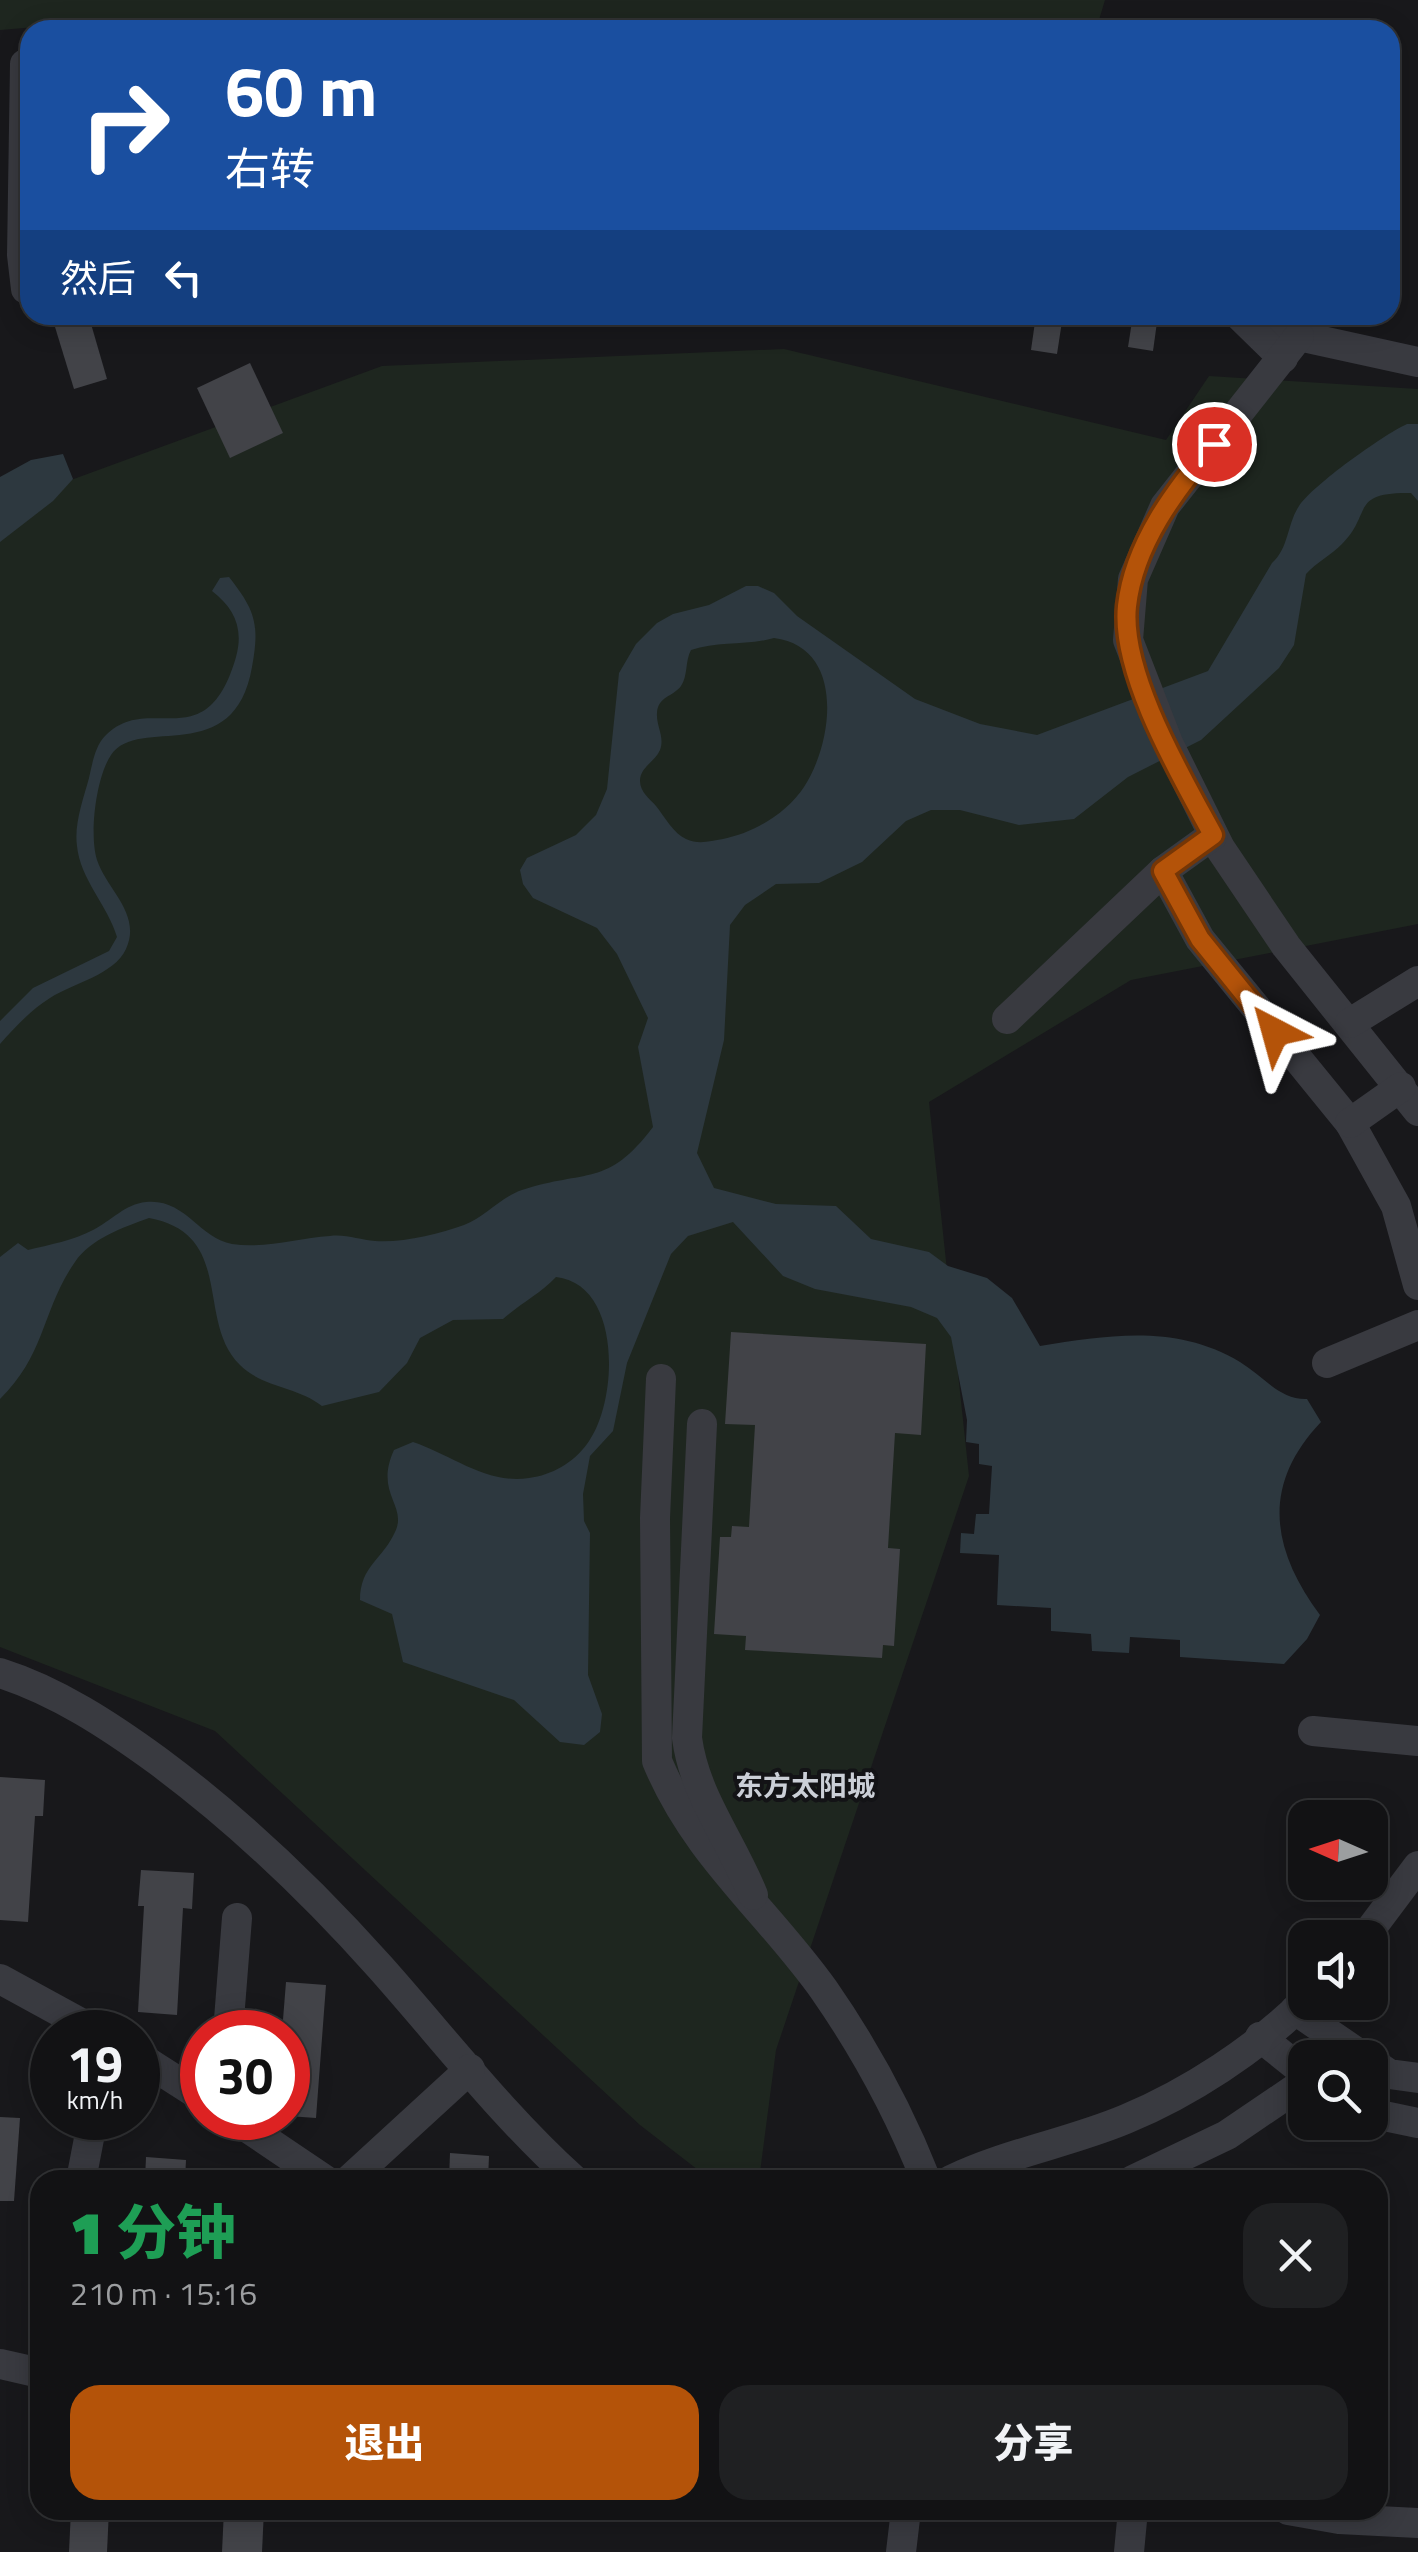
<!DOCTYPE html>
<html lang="zh">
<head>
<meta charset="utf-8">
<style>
	:root { --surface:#121214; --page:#1f2022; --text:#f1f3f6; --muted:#9c9ea0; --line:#313234; --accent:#b45309 }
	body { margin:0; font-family:"Titillium Web","Noto Sans SC",sans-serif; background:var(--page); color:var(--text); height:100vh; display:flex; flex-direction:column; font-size:38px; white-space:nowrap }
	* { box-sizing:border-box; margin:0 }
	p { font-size:32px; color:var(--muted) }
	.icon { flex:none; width:55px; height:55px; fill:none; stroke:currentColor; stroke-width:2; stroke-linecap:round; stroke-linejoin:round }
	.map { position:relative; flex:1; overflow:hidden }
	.sheet { position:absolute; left:30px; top:2170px; width:1358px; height:350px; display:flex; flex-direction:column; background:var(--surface); border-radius:30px; box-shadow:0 5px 25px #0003,0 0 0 2px var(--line) }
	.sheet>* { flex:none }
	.hud { position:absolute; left:20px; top:20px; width:1380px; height:305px; border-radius:30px; box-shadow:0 5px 25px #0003,0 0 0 2px var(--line); background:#1a4fa0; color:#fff; overflow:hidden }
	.needle { width:65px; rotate:273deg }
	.controls { position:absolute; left:1288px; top:1800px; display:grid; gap:20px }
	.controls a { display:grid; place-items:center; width:100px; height:100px; border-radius:20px; background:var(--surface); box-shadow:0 5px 25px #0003,0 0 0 2px var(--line); font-size:50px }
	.speed { position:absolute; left:30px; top:2010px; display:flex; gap:20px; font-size:50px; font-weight:700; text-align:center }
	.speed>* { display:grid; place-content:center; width:130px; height:130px; border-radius:50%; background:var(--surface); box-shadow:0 5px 25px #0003,0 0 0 2px var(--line); line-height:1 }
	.speed small { font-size:25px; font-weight:400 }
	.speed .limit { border:15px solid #d22; background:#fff; color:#111 }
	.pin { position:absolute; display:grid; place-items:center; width:85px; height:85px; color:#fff; margin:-42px; border:5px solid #fff; border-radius:50%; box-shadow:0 2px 10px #0007 }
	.me { position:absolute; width:110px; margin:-55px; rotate:321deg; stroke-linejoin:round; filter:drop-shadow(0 0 8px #0008) }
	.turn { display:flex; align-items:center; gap:35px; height:210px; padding:0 40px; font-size:45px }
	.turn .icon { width:130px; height:130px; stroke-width:2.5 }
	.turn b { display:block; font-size:70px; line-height:85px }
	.then { display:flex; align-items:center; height:95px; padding:0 40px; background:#0003; gap:20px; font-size:38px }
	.round { display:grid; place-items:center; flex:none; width:105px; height:105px; border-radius:30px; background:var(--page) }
	.overview { display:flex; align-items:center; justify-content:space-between; height:170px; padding:0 40px }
	h1 { font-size:60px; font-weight:800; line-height:75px; color:#1e9e55 }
	.primary-button { display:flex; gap:20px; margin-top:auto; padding:20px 40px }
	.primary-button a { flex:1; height:115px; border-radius:30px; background:var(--accent); color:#fff; font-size:40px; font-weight:800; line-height:115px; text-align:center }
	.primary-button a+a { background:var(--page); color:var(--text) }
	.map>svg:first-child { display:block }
	.green { fill:#1e261f }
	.water { fill:#2d383f; fill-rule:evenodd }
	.building { fill:#424348 }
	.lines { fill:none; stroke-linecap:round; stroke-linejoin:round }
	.minor { stroke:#393a40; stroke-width:30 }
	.route-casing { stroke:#753606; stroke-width:25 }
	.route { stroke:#b45309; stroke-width:18 }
	.labels { text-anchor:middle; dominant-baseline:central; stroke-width:8; stroke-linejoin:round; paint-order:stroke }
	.neighbourhood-label { font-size:28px; font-weight:bold; fill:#cbcfd7; stroke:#131316 }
</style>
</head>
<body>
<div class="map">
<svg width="1418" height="2552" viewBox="0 0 1418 2552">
	<rect width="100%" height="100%" fill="#18181b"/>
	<!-- green -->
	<g class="green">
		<polygon points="0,0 1105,0 1096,30 175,30 119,20 0,30"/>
		<polygon points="784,349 1166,440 1209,376 1418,389 1418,924 1131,980 929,1102 969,1476 776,2050 759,2180 711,2180 640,2125 215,1731 0,1647 0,506 382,366"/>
	</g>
	<!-- water -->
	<g class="water">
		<path d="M 1407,424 L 1418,424 L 1418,501 L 1411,493 C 1349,492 1373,513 1342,544 C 1331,555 1317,562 1306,574 L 1294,645 L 1279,668 L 1201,740 L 1128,777 L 1074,819 L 1019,825 L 960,810 L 931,810 L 906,821 L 862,862 L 819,883 L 776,884 L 745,905 L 730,925 L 724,1040 L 697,1153 L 714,1188 L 776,1204 L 836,1206 L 871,1239 L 929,1252 L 948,1266 L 987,1278 L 1012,1298 L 1040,1346 C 1110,1335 1176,1324 1240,1362 C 1263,1376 1280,1400 1307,1399 L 1321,1422 C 1261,1485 1271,1549 1320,1615 L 1307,1639 L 1284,1664 L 1180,1657 L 1180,1640 L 1130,1637 L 1129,1653 L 1092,1651 L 1091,1634 L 1051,1631 L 1051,1608 L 997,1605 L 999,1555 L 960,1553 L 961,1533 L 974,1534 L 976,1514 L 989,1514 L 992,1466 L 979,1464 L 979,1444 L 966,1442 L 967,1420 L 951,1337 L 937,1318 L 911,1307 L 815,1289 L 783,1276 L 733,1222 L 688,1236 L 671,1254 L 627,1363 L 613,1431 L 590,1456 L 583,1494 L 584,1521 L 590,1533 L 588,1675 L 602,1714 L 600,1732 L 584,1745 L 560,1742 L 514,1700 L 403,1662 L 392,1614 L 360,1600 C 360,1566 383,1559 395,1532 C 408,1505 374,1494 394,1450 L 413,1442 C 450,1454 487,1485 529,1478 C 552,1475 573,1463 587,1444 C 619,1402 622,1284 556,1277 C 540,1294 521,1303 503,1319 L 453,1320 L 420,1338 L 407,1363 L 379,1392 L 322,1406 C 297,1386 263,1388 240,1365 C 195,1321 236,1234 149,1218 C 124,1227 90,1239 75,1262 C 42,1309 46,1354 0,1399 L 0,1257 L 18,1243 L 28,1250 C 49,1245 74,1240 93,1230 C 111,1221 125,1204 146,1202 C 185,1198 199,1238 232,1244 C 265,1249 298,1238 330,1236 C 346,1234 360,1240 375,1241 C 402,1243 439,1234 464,1225 C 485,1217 501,1197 522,1190 C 586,1169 607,1188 653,1127 L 638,1047 L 648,1018 L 617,954 L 597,928 L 533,898 L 523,884 L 520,870 L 527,858 L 576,835 L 596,815 L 607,789 L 619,673 L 636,644 L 657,623 L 673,614 L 709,605 L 746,586 L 758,586 L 774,593 L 797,616 L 915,699 L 980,724 L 1037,735 L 1208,671 L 1272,563 C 1289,548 1287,524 1299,506 C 1313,485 1383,435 1407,424 ZM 774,638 C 845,647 834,741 804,787 C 787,813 754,833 723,839 C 710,841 699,845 686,839 C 674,834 664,816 656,806 C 650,799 640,792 640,781 C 640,767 655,762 660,750 C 665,737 656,726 657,713 C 658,696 673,697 681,686 C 688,676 685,661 691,650 C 718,641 746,646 774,638 Z"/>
		<polygon points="63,454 73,479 53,501 0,542 0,477 31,460"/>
		<path d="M 229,577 C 255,610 260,624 252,667 C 234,770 139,714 111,755 C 96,777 89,835 97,860 C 107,890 142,914 126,949 C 114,975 73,983 50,998 C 31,1010 15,1027 0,1044 L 0,1021 L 33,988 L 109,951 L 117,937 C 108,906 80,879 77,846 C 74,824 83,800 89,778 C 92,765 95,746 105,736 C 149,690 206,761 236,657 C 244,628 234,608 212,591 L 220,578 Z"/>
	</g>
	<!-- building -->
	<g class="building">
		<polygon points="1036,315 1063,315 1057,354 1031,350"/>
		<polygon points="1133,315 1158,315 1153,351 1128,347"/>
		<polygon points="89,317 107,379 74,389 55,327"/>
		<polygon points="250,363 283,433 230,458 197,388"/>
		<polygon points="731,1332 926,1344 921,1435 895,1433 888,1548 900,1549 894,1646 883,1645 882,1658 745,1650 746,1636 714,1634 720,1537 731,1537 732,1526 749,1527 755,1425 725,1424"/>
		<polygon points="0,1777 45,1780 43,1816 35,1816 28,1922 0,1920"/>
		<polygon points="141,1870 194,1873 192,1909 183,1908 177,2015 138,2012 144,1906 138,1906"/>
		<polygon points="286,1982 326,1985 316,2118 288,2116 288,2032 282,2032"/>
		<polygon points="0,2117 20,2118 14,2201 0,2201"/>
		<polygon points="450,2153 489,2156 488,2180 449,2180"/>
		<polygon points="146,2157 186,2160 185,2180 145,2180"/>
		<polygon points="71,2510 109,2510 107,2552 69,2552"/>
		<polygon points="224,2510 264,2510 262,2552 222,2552"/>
	</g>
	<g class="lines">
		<!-- minor -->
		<g class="minor">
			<polyline points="25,64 22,255 26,289"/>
			<polyline points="1239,315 1283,358"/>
			<polyline points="1279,315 1299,336 1418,362"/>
			<polyline points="1299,336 1165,506 1133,579 1128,640 1168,743 1220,848 1286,946 1418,1111"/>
			<polyline points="1163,871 1200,939 1350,1123 1396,1206 1418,1285"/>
			<polyline points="1007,1019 1163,871 1213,835"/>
			<polyline points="1350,1023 1418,981"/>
			<polyline points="1350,1123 1401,1087"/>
			<polyline points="1327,1363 1418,1325"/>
			<path d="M 661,1379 L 655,1518 L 657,1761 C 696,1855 767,1910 824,1990 C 865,2049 900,2114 926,2180"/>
			<path d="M 702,1424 L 687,1738 C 695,1797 731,1840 753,1895"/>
			<path d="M 0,1673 C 57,1691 110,1726 158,1761 C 239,1821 313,1892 380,1967 C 444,2039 503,2116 574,2180"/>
			<polyline points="1313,1731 1418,1741"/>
			<polyline points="1364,1938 1418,1866"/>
			<polyline points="0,1979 97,2032"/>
			<polyline points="1295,2010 1365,2058"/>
			<polyline points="228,2032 237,1918"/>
			<polyline points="1260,2037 1305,2073"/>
			<polyline points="138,2056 202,2097"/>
			<polyline points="1370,2061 1389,2074 1418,2078"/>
			<polyline points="1370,2113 1418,2123"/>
			<polyline points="233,2118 325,2180"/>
			<polyline points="81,2180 93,2118"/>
			<polyline points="349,2180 470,2069"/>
			<path d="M 951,2180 C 1007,2153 1069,2143 1126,2119 C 1189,2093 1256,2049 1305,2001"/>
			<polyline points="1133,2180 1227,2135 1305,2082"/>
			<polyline points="0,2364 40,2373"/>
			<polyline points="1288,2510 1339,2519 1418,2523"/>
			<polyline points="901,2552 906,2510"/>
			<polyline points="1129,2552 1133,2510"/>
		</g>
	</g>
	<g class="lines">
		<!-- route casing -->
		<g class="route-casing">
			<path id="route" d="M 1214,444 C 1175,490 1134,544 1127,606 C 1120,673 1181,776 1213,835 L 1163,871 L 1200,939 L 1275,1032"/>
		</g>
		<!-- route -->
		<use href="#route" class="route"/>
	</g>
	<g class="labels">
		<!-- neighbourhood labels -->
		<g class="neighbourhood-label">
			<text x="805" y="1785">东方太阳城</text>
		</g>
	</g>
</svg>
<div class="controls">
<a><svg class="needle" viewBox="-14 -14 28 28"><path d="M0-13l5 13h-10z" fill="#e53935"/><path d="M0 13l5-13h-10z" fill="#9c9ea0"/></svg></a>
<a><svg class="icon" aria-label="sound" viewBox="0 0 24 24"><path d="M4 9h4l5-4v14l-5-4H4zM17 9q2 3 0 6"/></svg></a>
<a><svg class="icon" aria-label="search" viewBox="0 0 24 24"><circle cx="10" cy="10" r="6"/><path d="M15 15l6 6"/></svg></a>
</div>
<div class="speed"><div>19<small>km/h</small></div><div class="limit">30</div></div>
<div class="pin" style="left:1214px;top:444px;background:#d93025"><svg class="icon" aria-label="arrive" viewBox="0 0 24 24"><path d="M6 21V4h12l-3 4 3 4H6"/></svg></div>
<svg class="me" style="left:1275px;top:1032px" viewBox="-20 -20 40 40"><path d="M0-17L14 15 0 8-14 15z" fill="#b45309" stroke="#fff" stroke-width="4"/></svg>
<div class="hud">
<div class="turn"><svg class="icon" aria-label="right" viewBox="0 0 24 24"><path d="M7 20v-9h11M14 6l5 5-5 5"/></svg><div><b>60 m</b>右转</div></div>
<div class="then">然后<svg class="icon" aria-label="left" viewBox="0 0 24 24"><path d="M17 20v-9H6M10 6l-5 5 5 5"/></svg></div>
</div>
<section class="sheet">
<div class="overview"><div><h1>1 分钟</h1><p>210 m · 15:16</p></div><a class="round"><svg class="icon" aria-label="close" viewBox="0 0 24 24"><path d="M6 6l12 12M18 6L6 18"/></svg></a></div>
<div class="primary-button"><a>退出</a><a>分享</a></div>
</section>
</div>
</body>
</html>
